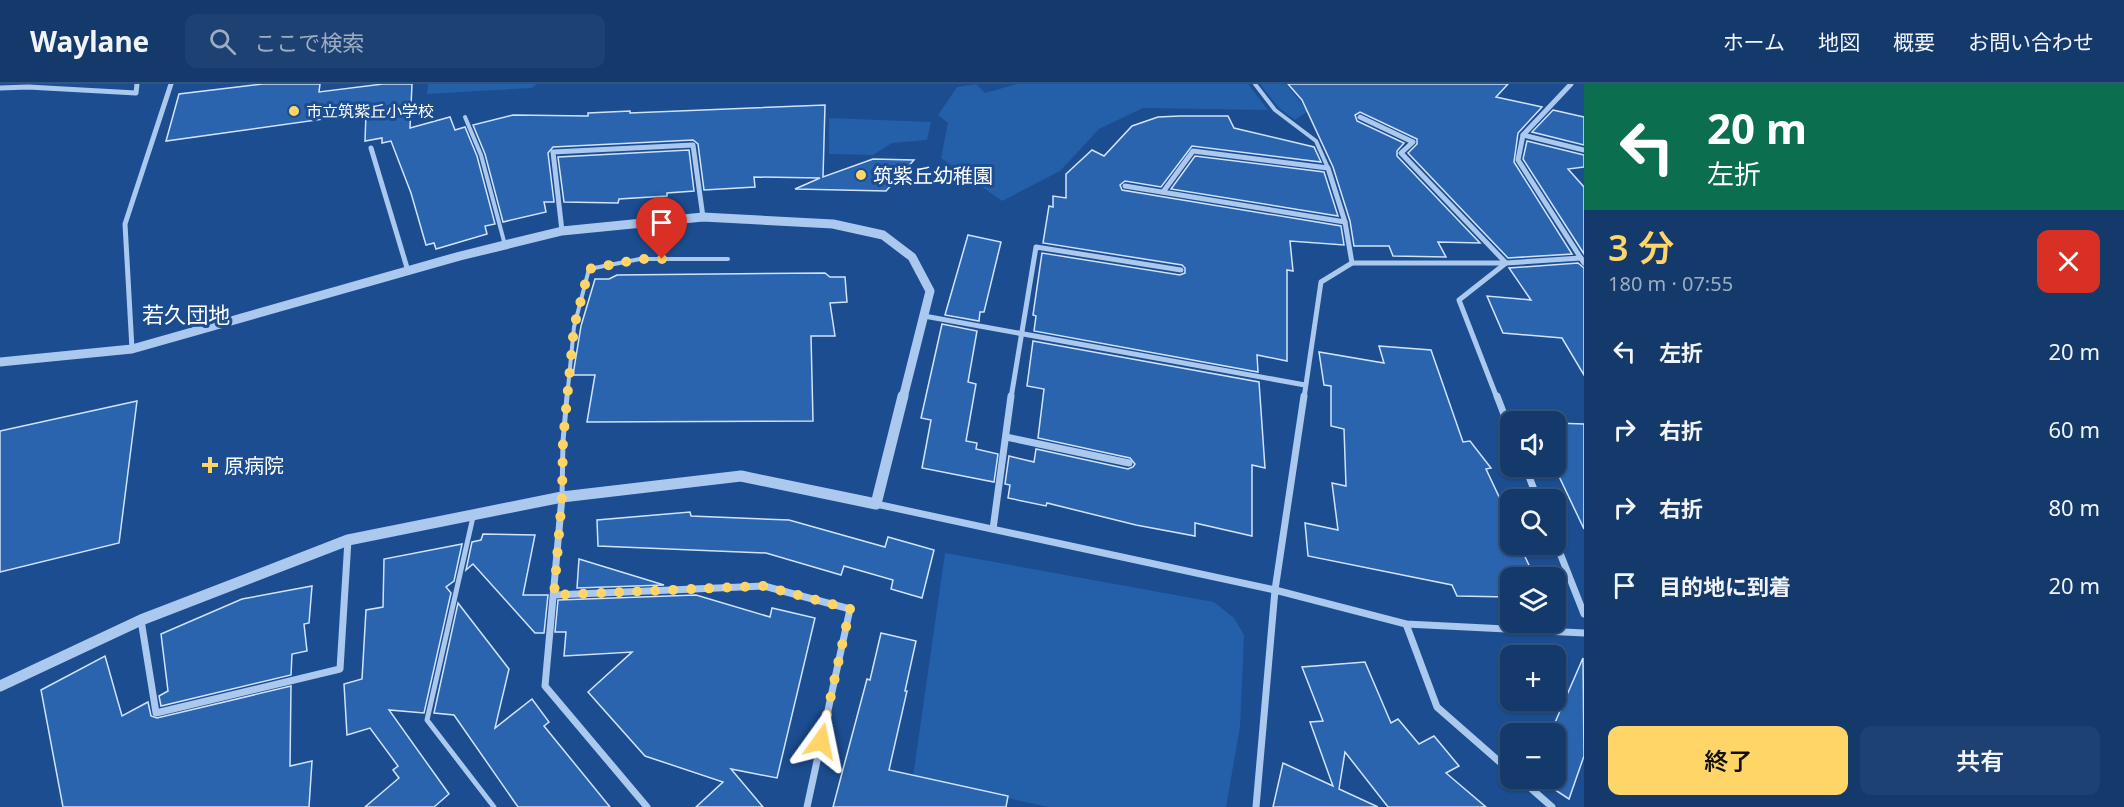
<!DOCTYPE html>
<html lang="ja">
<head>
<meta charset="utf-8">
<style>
	:root { --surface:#143a6c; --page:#1d4172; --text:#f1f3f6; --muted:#9dadc2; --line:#33547f; --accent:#ffd568 }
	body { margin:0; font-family:"Noto Sans","Noto Sans JP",sans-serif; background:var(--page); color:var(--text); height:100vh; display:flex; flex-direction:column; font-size:22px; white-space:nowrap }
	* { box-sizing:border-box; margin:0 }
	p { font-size:20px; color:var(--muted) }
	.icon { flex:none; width:33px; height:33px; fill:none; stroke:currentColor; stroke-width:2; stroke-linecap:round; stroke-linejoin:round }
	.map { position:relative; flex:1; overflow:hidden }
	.panel { display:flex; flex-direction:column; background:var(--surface); width:540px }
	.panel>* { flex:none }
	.guide { background:#0b6e4f; color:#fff; overflow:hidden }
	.controls { position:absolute; left:1500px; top:327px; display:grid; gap:12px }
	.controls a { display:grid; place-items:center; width:66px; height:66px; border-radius:12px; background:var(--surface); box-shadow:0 2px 4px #0004,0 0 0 2px var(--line); font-size:30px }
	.pin { position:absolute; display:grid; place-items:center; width:51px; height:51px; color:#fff; margin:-62px -26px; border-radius:50% 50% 50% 0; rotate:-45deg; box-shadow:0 0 6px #0007 }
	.pin .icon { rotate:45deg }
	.me { position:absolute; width:66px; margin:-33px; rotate:12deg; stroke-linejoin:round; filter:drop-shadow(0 0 4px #0008) }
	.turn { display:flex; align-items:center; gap:21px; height:126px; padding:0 24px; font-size:27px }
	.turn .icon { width:78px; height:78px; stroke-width:2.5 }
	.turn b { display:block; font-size:42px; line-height:51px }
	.round { display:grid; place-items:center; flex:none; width:63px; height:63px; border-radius:12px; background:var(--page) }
	.head { display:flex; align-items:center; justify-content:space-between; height:102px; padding:0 24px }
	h1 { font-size:36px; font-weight:600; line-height:45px; color:var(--accent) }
	.button { display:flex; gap:12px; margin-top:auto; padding:12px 24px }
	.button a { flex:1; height:69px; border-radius:12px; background:var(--accent); color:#111; font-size:24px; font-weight:600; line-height:69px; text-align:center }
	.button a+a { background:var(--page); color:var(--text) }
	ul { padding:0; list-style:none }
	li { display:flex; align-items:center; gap:18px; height:78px; padding:0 24px }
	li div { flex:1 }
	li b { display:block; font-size:22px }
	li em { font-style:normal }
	header { display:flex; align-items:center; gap:36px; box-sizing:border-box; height:84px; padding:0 30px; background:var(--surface); border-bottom:2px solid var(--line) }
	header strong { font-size:28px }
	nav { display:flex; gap:33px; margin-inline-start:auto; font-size:21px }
	.search { width:420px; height:54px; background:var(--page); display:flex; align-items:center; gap:15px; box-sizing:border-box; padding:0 21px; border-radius:12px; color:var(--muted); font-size:22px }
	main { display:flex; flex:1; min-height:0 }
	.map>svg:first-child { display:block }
	.green { fill:#245fa9 }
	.building { fill:#2a64ae; stroke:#d1e3fa; stroke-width:1.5 }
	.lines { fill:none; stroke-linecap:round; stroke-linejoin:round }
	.service-far1 { stroke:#abc8ee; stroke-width:4 }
	.service { stroke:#abc8ee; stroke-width:5 }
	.minor-far1 { stroke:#abc8ee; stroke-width:5 }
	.minor { stroke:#abc8ee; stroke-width:7 }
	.tertiary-far1 { stroke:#abc8ee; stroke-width:9 }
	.tertiary { stroke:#abc8ee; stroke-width:11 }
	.route { stroke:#ffd568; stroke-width:10; stroke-dasharray:0 18 }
	.poi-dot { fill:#ffd568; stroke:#1b4d90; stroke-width:2 }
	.labels { text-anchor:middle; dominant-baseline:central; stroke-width:6; stroke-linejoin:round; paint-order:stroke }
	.far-poi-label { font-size:16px; fill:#fff; stroke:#1b4d90; text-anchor:start }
	.poi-label { font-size:20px; fill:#fff; stroke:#1b4d90; text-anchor:start }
	.quarter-label { font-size:22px; fill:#fff; stroke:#1b4d90 }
</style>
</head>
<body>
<header>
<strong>Waylane</strong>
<div class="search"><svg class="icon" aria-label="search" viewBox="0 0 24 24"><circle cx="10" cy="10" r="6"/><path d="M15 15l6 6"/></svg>ここで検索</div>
<nav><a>ホーム</a><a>地図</a><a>概要</a><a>お問い合わせ</a></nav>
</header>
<main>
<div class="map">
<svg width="1584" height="723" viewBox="0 0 1584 723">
	<rect width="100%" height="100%" fill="#1b4d90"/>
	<!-- green -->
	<g class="green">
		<polygon points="428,0 537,0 532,4 427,10"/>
		<polygon points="976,0 985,9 1017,0 1248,0 1268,26 1143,24 1099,45 1060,87 1002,117 941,74 948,39 938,31 957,3"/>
		<polygon points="1260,0 1286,0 1308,27 1295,36 1279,24"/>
		<polygon points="829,34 931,38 927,56 892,59 873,71 829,70"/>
		<polygon points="945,469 1214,518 1234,534 1244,551 1240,643 1226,723 1048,723 913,693"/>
	</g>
	<!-- building -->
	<g class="building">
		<polygon points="263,0 320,0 319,8 383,0 412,0 410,44 450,33 455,46 465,43 477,72 495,140 485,142 487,150 436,165 434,159 426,161 411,109 391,57 382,59 382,54 365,57 366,29 166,57 179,10"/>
		<polygon points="1288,0 1508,0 1496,13 1542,23 1518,49 1514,78 1572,170 1508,174 1408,69 1417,60 1417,55 1360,28 1355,31 1357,37 1404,59 1397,67 1397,72 1480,159 1438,158 1446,173 1393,172 1389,162 1354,162 1350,137 1333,83 1302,16"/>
		<polygon points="825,21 823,93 873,75 914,76 886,107 795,105 820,94 754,93 755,103 704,106 698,60 693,56 553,63 548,69 554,118 544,118 546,128 503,138 485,70 473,41 513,31 588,32 588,29 630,27 630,29"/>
		<polygon points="1553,26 1584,33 1584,61 1532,48"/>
		<polygon points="1180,32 1228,32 1234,44 1314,63 1321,78 1192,62 1161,103 1125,97 1120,101 1122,106 1341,142 1344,161 1290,157 1293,187 1287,186 1287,277 1257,271 1258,288 1034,247 1036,232 1033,231 1042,169 1180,191 1185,189 1185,184 1182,181 1043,159 1049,122 1053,123 1053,112 1066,114 1066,90 1092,66 1104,72 1132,42 1158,33"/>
		<polygon points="1527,57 1584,71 1584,83 1568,85 1584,103 1584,170 1523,75"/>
		<polygon points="689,66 694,107 667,109 667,112 619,115 618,119 564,118 558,73"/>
		<polygon points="1195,72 1324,88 1338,132 1171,105"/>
		<polygon points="968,151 1001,158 984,228 980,228 979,237 945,231"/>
		<polygon points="1578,179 1584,184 1584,291 1562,254 1503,249 1487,212 1531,216 1509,184"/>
		<polygon points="825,189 830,193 845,193 847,218 830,219 835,252 811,252 813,337 587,338 595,291 573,291 581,242 595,195 609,195 617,191"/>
		<polygon points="942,240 977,247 968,298 976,300 966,357 977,359 976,365 998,370 994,398 922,384 931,336 921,334"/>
		<polygon points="1033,257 1259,298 1265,384 1252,381 1252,452 1195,439 1195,452 1136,441 1047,419 1046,422 1008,414 1010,401 1005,400 1009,372 1034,378 1036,365 1128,385 1133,383 1135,380 1130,374 1038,354 1044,305 1027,302"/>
		<polygon points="1379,262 1431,266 1463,358 1470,357 1491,384 1486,385 1510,436 1510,465 1521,464 1535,494 1510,494 1510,513 1457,512 1452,501 1308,472 1305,439 1338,446 1332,399 1346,402 1344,345 1331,342 1331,302 1324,301 1319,268 1384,279"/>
		<polygon points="137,317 119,459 0,488 0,347"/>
		<polygon points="1556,339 1584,340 1584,445 1556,386"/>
		<polygon points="690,428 691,432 789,436 885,463 888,453 934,466 922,514 891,505 893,496 844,482 841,491 766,469 598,462 597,436"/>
		<polygon points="483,450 535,451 523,511 548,511 544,549 535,549 473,480 466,486 472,458 481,456"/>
		<polygon points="462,460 454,497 446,503 451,509 424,629 389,626 449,710 434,723 365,723 399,694 393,686 398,682 370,644 347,651 344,600 362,595 366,526 383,523 384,475"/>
		<polygon points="579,475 664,501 577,504"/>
		<polygon points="312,502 309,539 304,540 307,567 292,570 291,591 161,622 159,612 168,607 161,550 242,515"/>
		<polygon points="696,511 770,533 772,524 815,534 777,694 731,685 763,723 696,723 723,698 645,672 588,608 632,568 564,572 566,548 555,548 558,516"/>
		<polygon points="458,519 509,585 495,644 532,615 549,638 544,642 610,723 518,723 454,631 434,629"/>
		<polygon points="881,549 916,557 905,607 907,607 889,686 1008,712 1006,723 833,723 867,595 870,596"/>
		<polygon points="105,572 122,632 148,618 151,632 157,634 291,602 290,682 312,677 309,723 63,723 41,606"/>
		<polygon points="1583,574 1584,672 1569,715 1537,694 1556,694 1556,650 1550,650"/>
		<polygon points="1365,578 1391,639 1398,635 1419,660 1434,652 1459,682 1446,689 1486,723 1388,723 1345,668 1339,705 1378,723 1273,723 1283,679 1333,702 1310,638 1323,637 1302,583"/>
	</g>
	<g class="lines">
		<!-- service-far1 -->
		<g class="service-far1">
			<polyline points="1255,0 1275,26 1316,57 1328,84"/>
			<polyline points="465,33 481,71 505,161"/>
			<polyline points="567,314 574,243 589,185 640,175 728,175"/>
		</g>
		<!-- service -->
		<g class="service">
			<polyline points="562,413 563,357 567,312"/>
			<polyline points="473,433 427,636 494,723"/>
		</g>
		<!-- minor-far1 -->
		<g class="minor-far1">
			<polyline points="1571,0 1523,51 1518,76 1584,179"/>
			<polyline points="0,4 28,3 136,9 137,0"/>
			<polyline points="1360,33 1413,58 1401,69 1506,179 1459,216 1497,314"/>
			<polyline points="1523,51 1584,66"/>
			<polyline points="371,64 408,187"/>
			<polyline points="1125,102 1345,138"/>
			<polyline points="1163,108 1193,67 1328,84 1345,138 1352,179"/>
			<polyline points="562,147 553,68 693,61 703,133"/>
			<polyline points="924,232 1305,301"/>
			<polyline points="132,265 125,140 171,0"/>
			<polyline points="1011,314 1036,163 1181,186"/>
			<polyline points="1304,314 1321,198 1352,179 1506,179 1581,174"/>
		</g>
		<!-- minor -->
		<g class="minor">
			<polyline points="1497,312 1510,346"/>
			<polyline points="1006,353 1129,379"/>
			<polyline points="1525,382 1538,416"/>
			<polyline points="562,413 545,602 647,723"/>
			<polyline points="876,420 1275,506 1304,312"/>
			<polyline points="993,445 1011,312"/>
			<polyline points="1556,459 1584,530"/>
			<polyline points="554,511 764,502 850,525 807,723"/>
			<polyline points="141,536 156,629 340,585 348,456"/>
			<polyline points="1406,540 1437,623 1510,687"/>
			<polyline points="1519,694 1552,723"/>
			<polyline points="1256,723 1275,506 1406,540 1584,549"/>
		</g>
		<!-- tertiary-far1 -->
		<polyline class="tertiary-far1" points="0,278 132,265 460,172 562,147 703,133 833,140 883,151 912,173 930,207 903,314"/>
		<!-- tertiary -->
		<polyline class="tertiary" points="0,602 141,536 348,456 562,413 741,392 876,420 903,312"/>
	</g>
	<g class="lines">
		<!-- route -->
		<polyline class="route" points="662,175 640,175 589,185 574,243 563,357 562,413 554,511 764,502 850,525 821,657"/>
	</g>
	<!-- markers -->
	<g class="poi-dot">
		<circle cx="294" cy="27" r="6"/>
		<circle cx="861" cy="91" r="6"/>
		<path d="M207 372h6v6h6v6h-6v6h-6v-6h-6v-6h6z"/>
	</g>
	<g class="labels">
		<!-- far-poi labels -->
		<g class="far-poi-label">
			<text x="306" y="27">市立筑紫丘小学校</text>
		</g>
		<!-- poi labels -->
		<g class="poi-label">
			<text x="873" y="91">筑紫丘幼稚園</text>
			<text x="224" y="381">原病院</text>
		</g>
		<!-- quarter labels -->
		<g class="quarter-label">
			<text x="186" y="230">若久団地</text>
		</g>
	</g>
</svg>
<div class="controls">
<a><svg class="icon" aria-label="sound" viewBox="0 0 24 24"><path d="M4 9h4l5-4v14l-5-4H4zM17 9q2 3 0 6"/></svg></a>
<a><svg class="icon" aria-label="search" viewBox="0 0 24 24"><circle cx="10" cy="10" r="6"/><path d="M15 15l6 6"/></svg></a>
<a><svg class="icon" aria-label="layers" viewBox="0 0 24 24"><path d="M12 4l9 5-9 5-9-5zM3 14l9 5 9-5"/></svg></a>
<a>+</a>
<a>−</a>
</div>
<div class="pin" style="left:662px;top:175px;background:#d93025"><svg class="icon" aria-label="arrive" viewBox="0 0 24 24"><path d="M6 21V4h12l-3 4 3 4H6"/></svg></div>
<svg class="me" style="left:821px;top:657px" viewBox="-20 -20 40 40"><path d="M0-17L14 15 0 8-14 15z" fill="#ffd568" stroke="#fff" stroke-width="4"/></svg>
</div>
<section class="panel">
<div class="guide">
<div class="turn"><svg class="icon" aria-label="left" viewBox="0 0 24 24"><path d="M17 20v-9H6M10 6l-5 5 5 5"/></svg><div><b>20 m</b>左折</div></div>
</div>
<div class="head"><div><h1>3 分</h1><p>180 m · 07:55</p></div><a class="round" style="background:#d93025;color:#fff"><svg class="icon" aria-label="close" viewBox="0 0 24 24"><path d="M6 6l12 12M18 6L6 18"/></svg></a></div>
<ul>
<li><svg class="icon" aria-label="left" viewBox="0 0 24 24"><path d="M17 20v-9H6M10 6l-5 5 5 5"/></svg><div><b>左折</b></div><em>20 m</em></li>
<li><svg class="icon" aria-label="right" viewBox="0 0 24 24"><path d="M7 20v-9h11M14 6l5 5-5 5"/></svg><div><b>右折</b></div><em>60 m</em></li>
<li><svg class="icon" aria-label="right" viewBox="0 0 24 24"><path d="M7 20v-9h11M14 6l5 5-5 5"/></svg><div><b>右折</b></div><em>80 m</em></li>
<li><svg class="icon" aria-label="arrive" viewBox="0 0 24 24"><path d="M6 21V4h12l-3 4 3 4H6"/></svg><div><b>目的地に到着</b></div><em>20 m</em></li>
</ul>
<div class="button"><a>終了</a><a>共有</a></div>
</section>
</main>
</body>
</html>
